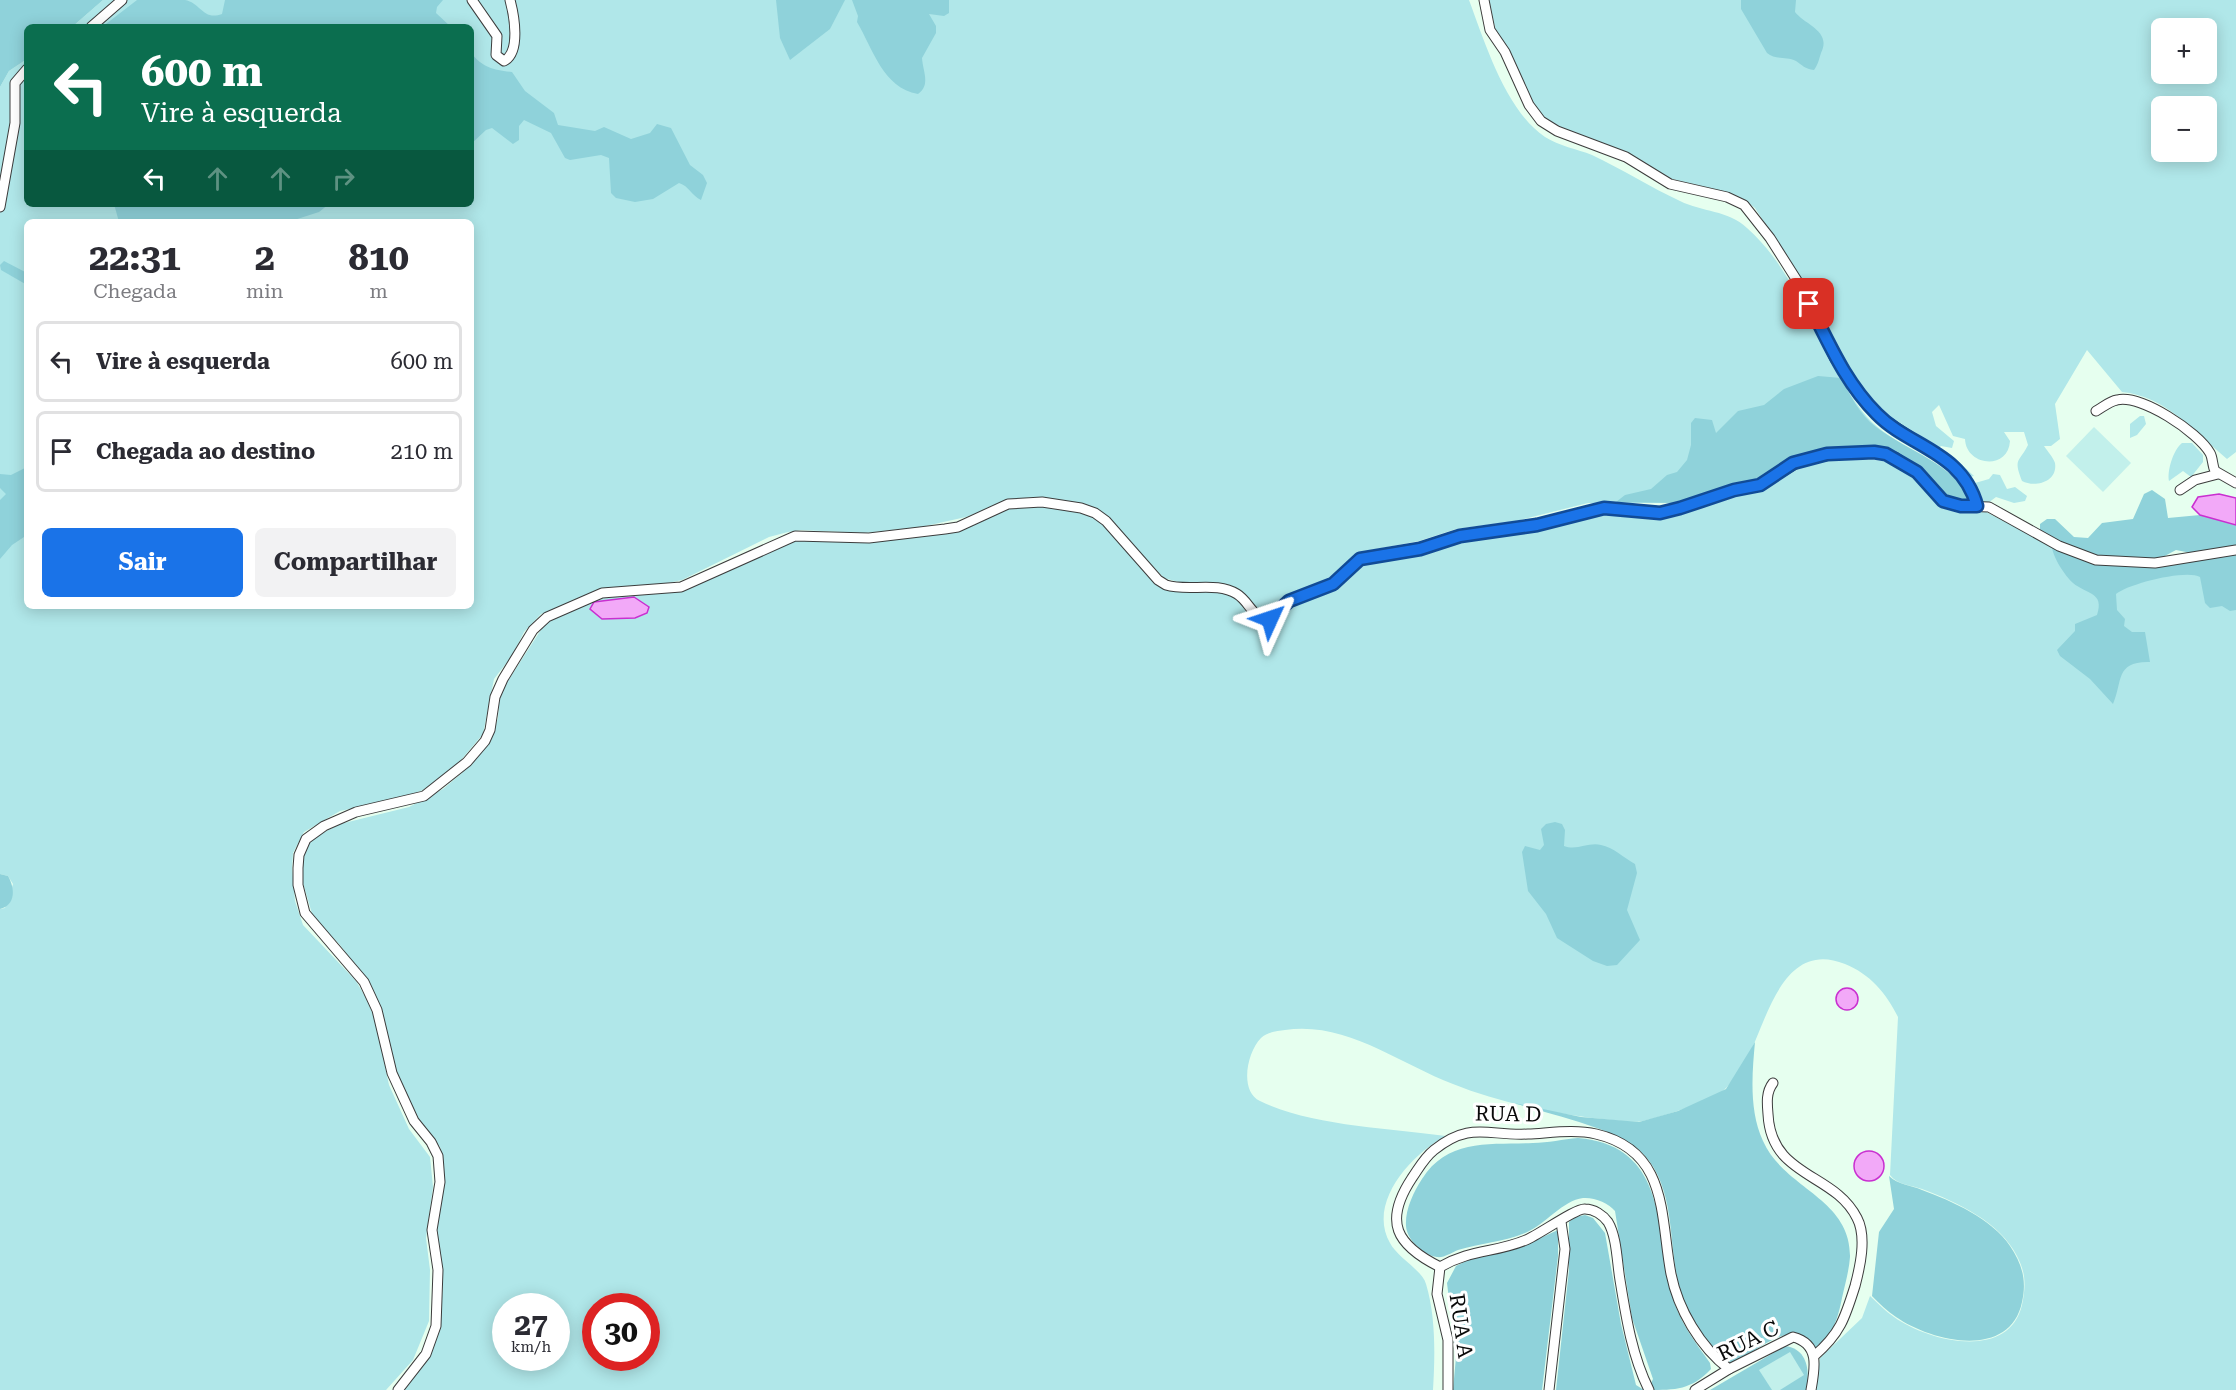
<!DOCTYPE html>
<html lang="pt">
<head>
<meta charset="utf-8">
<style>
	:root { --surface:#fff; --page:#f2f2f3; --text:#2b2b33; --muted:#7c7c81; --line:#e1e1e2; --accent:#1a73e8 }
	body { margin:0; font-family:"Roboto Serif",serif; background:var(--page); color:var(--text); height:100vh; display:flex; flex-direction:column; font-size:22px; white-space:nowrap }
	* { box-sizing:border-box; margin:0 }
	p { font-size:20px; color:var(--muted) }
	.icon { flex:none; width:33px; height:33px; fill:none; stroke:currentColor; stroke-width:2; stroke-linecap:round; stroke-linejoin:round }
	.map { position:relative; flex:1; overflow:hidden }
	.drawer { position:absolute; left:24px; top:219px; width:450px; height:390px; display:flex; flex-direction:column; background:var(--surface); border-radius:9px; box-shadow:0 3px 15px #0003 }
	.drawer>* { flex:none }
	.banner { position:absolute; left:24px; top:24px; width:450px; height:183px; border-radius:9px; box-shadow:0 3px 15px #0003; background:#0b6e4f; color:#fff; overflow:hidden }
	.buttons { position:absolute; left:2151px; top:18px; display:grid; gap:12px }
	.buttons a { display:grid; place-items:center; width:66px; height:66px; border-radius:9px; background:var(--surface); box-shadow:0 3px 15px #0003; font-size:30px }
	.speed { position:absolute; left:492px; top:1293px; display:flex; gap:12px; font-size:30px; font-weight:700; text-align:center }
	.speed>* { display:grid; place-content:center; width:78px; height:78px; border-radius:50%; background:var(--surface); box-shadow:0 3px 15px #0003; line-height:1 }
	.speed small { font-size:15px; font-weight:400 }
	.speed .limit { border:9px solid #d22; background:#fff; color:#111 }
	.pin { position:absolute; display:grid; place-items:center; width:51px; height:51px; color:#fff; margin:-26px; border-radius:12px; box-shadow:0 3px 9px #0006 }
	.me { position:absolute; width:66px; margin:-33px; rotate:48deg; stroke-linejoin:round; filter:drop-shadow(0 0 4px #0008) }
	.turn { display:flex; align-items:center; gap:21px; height:126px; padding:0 18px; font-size:27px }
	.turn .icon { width:78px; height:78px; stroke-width:2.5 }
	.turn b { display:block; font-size:42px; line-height:51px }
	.lanes { display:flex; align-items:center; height:57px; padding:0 18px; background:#0003; justify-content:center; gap:30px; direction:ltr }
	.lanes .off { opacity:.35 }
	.eta { display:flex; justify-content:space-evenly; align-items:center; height:102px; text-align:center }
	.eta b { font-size:36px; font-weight:700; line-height:42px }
	.primary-button { display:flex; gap:12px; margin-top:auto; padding:12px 18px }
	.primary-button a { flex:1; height:69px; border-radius:9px; background:var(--accent); color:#fff; font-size:24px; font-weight:700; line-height:69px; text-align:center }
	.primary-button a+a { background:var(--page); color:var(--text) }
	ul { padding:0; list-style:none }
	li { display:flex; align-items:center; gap:18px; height:81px; margin:0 12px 9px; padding:0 6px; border:3px solid var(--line); border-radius:9px }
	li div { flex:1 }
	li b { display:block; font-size:22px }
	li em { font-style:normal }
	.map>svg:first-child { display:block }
	.green { fill:#b0e7e9; fill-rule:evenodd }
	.forest { fill:#8fd2da }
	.pitch { fill:#c2f0eb }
	.water { fill:#f2a9f8; stroke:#c92fd0; stroke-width:1.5 }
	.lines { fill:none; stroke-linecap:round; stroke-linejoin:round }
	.minor-casing { stroke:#3c3c3c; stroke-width:11 }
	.minor { stroke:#fff; stroke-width:9 }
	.route-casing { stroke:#114b97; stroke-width:15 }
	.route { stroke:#1a73e8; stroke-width:10 }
	.labels { text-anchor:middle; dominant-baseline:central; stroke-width:6; stroke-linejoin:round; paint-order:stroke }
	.street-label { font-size:21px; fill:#090909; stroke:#fff }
</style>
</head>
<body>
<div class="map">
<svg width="2236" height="1390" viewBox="0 0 2236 1390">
	<rect width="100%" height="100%" fill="#e6ffef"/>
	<!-- green -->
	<g class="green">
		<path d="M 103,0 L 1469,0 C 1485,43 1506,111 1545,137 C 1559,146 1577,149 1592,155 C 1622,169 1650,187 1680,201 C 1702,212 1728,210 1747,228 C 1802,277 1818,354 1862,411 C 1885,442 1928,453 1957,480 L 1930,481 L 1920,469 L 1889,451 L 1845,448 L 1805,454 L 1761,477 L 1676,503 L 1588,503 L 1516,521 L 1456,529 L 1419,541 L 1371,550 L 1356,555 L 1325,581 L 1282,599 L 1268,615 L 1256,610 L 1237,588 L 1182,583 L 1164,578 L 1100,510 L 1079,503 L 1033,497 L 1009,500 L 966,517 L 921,527 L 864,533 L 801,530 L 788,532 L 769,537 L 682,580 L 569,604 L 541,614 L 524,632 L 512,656 L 494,679 L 483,734 L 456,766 L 423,790 L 402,798 L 340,811 L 304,832 L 293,853 L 292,867 L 295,901 L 303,925 L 356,981 L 366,998 L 375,1019 L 389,1085 L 409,1129 L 430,1157 L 433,1187 L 426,1238 L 430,1270 L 429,1321 L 413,1360 L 386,1390 L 0,1390 L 0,909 L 5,908 L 13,884 L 8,876 L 0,874 L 0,87 L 9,71 L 27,59 L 27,204 L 471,204 L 471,27 L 72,27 ZM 27,222 L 471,222 L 471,606 L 27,606 Z"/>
		<path d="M 1489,0 L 2236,0 L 2236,452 L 2227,459 C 2195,432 2165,396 2122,392 L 2087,350 L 2055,404 L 2060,439 L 2051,446 L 2044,446 C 2048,452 2053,457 2055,463 C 2058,482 2035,488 2022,481 C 2013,458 2019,463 2028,445 L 2024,432 L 2004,432 L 2010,441 C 2008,471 1966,466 1965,439 L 1953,436 L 1939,405 L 1932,412 L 1936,426 L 1954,441 L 1952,448 L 1941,446 L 1937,450 L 1882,413 L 1872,403 L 1837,356 L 1798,275 L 1755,208 L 1745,200 L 1726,192 L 1668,178 L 1622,152 L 1546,122 L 1536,108 L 1496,32 ZM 2162,28 L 2206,28 L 2206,74 L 2162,74 ZM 2162,106 L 2206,106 L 2206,152 L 2162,152 Z"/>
		<polygon points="2140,416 2144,416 2146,424 2137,435 2130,438 2130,424"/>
		<path d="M 2182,443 L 2192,443 L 2203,455 L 2203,462 L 2191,477 L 2183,471 L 2169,481 C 2167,471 2173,450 2182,443 Z"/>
		<polygon points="1941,453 1951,455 1974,476 1969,477 1975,483 1989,479 1993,474 2000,475 2007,489 2015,487 2027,496 2025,501 2014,503 1996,497 1988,503 1978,503"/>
		<path d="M 1842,458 L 1891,461 L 1917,478 L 1937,502 L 1946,507 L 1986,512 L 2062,551 L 2090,562 L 2157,567 L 2236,555 L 2236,1390 L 1816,1390 L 1820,1358 L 1862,1318 L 1870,1296 C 1878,1303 1885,1311 1894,1317 C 1929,1342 2009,1361 2022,1305 C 2026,1286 2026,1273 2017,1256 C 2000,1222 1957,1202 1922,1189 C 1911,1185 1897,1185 1890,1175 L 1898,1017 C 1886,993 1870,974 1845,964 C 1791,942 1772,1001 1756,1039 C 1750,1054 1738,1075 1727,1087 C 1716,1100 1661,1117 1643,1121 C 1633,1123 1622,1121 1612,1120 C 1559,1115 1503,1104 1453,1084 C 1398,1063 1346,1021 1285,1030 C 1277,1031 1267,1032 1261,1038 C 1247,1052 1239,1091 1260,1101 C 1312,1126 1388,1128 1446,1136 C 1411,1154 1367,1203 1390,1243 C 1397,1257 1423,1271 1426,1284 C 1436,1317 1435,1356 1433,1390 L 404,1390 L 427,1361 L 439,1330 L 443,1286 L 436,1219 L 443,1158 L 440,1147 L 421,1125 L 401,1084 L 393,1063 L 379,1003 L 369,983 L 340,945 L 313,917 L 303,883 L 302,866 L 303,854 L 311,839 L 340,824 L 409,807 L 443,789 L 462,773 L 490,742 L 498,718 L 500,693 L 546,622 L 603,596 L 668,591 L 790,539 L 947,531 L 1001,510 L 1026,504 L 1069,508 L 1094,516 L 1105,525 L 1170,590 C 1190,593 1214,586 1232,596 C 1247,604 1256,625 1275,623 L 1294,604 L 1338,588 L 1364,564 L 1374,560 L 1421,552 L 1474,539 L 1525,532 L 1593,515 L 1616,513 L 1674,517 L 1746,493 L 1763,490 L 1795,469 L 1818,461 ZM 506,1306 L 556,1306 L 556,1358 L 506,1358 ZM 596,1306 L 646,1306 L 646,1358 L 596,1358 Z"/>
	</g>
	<!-- forest -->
	<g class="forest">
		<polygon points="0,0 103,0 72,27 27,27 27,59 9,71 0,87"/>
		<path d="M 137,0 C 152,0 170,0 185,0 C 201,3 203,21 222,14 L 225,0 L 443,0 L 437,7 L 436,13 L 451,27 L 102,27 Z"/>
		<polygon points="776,0 845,0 830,29 790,60 780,38"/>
		<path d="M 852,0 L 949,0 L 949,13 L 944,16 L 929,14 L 936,26 L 936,33 L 922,58 C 923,72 931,85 918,94 C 883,88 873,49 857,22 L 858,16 Z"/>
		<path d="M 1741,0 L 1796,0 L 1795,12 C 1805,25 1832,31 1821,53 C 1819,59 1818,65 1814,70 C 1805,69 1802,65 1796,61 C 1786,56 1775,60 1767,53 L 1741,9 Z"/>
		<path d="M 471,53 C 483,68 494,70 512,72 L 525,91 L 554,113 L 558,125 L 595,131 L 604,127 L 631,139 L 650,133 L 657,124 L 671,128 L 690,165 L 703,175 L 707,183 L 701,200 C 692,196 689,186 679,183 L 653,199 L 635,202 L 616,198 L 611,193 L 609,158 L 601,155 L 570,160 L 565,158 L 551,133 L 524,120 L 519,126 L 519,140 L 513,144 L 492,128 L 486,130 L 471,144 Z"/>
		<polygon points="114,204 329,204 319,212 288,222 119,222"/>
		<polygon points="4,261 27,273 27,285 1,270 0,265"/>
		<path d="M 1818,376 L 1841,378 C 1850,395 1860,415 1876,427 C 1909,452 1952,462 1972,502 L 1948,499 L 1920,469 L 1889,451 L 1845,448 L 1805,454 L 1761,477 L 1676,503 L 1616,502 L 1625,495 L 1651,489 L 1667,475 L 1677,472 L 1687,460 L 1691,445 L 1691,423 L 1695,418 L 1712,420 L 1716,433 L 1738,411 L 1764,405 L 1784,389 Z"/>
		<polygon points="27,467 27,535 12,545 0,559 0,500 6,494 0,488 0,474 11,475"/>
		<polygon points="2152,490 2165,499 2168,518 2200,515 2236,525 2236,545 2191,553 2176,550 2159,559 2102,558 2055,541 2040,531 2040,524 2047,519 2055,519 2074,537 2088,538 2102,523 2133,519 2144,494"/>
		<path d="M 2052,546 C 2119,580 2167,563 2236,555 L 2236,610 L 2230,611 L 2222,606 L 2210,608 L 2205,603 L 2200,577 C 2186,569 2128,584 2116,594 L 2117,610 L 2125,619 L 2124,626 L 2132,632 L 2145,632 L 2150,662 C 2115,661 2123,681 2113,704 L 2090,679 L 2060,656 L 2057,650 L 2075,631 L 2075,624 L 2097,615 C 2105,592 2086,594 2073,583 C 2065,576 2052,556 2052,546 Z"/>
		<path d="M 1555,822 L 1562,824 L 1565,830 L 1564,846 C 1577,851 1588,842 1601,845 C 1613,847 1624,858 1635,864 L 1637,873 L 1627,910 L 1640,940 L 1617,965 L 1607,966 L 1593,961 L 1557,938 L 1546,914 L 1528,891 L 1522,852 L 1525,846 L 1540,850 L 1544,845 L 1541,829 L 1546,824 Z"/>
		<path d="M 0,874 L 8,876 C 15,888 16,905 0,909 Z"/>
		<path d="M 1755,1042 C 1752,1074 1749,1111 1763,1141 C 1784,1189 1851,1198 1850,1257 C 1849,1271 1845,1284 1842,1298 C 1838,1318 1833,1336 1815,1348 C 1794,1313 1756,1353 1733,1363 C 1720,1359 1709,1347 1703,1336 C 1692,1319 1682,1302 1678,1282 C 1668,1239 1676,1182 1638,1149 C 1616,1129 1546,1113 1514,1103 L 1581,1117 L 1639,1122 L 1678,1111 L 1726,1089 Z"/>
		<path d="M 1578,1138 C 1669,1146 1655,1231 1672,1295 C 1679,1321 1695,1342 1710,1363 L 1711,1369 C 1691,1390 1676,1390 1648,1390 L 1653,1379 L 1632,1318 L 1615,1211 C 1609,1203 1594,1197 1583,1198 C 1563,1200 1545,1225 1525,1233 C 1504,1242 1480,1243 1458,1250 C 1451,1253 1444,1258 1437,1257 C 1423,1255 1407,1240 1406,1226 C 1405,1210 1413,1193 1422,1179 C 1448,1138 1490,1145 1533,1143 C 1548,1143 1563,1139 1578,1138 Z"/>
		<path d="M 1889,1176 C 1898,1185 1911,1185 1922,1190 C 1952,1201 1992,1219 2010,1246 C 2022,1264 2027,1280 2022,1302 C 2010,1360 1932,1342 1896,1317 C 1887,1311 1879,1303 1872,1296 L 1879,1232 L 1894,1209 Z"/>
		<polygon points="1585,1215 1593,1218 1605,1233 1621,1324 1636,1385 1644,1390 1556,1390 1569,1270 1569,1222 1575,1217"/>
		<polygon points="1558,1230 1558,1256 1542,1390 1453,1390 1456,1357 1447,1283 1456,1266 1468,1260 1523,1246"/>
		<path d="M 1785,1346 C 1808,1349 1810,1371 1806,1390 L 1710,1390 Z"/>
	</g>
	<!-- pitch -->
	<g class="pitch">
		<polygon points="2094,427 2131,463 2103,492 2066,456"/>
		<polygon points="1790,1352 1804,1375 1780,1390 1772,1390 1759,1370"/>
	</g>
	<!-- water -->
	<g class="water">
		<polygon points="2219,494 2236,498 2236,525 2200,515 2192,507 2198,497"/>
		<polygon points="634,597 649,607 647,613 635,618 602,619 590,609 594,602"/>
		<circle cx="1847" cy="999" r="11"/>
		<circle cx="1869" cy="1166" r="15"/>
	</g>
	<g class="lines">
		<!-- minor casing -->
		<g class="minor-casing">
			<g id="minor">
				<path d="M 472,0 L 497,36 L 496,55 L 504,61 C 521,52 514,15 510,0"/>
				<polyline points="1484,0 1490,30 1505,52 1529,105 1541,121 1557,131 1626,157 1670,184 1727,197 1744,205 1770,238 1803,290 1835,359 1870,406 1879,416 1945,459 1965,480 1977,506"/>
				<polyline points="91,27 122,0"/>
				<polyline points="0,207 15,123 15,83 27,69"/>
				<path d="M 2096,411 C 2103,407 2110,401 2117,400 C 2141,394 2198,432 2210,453 C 2213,458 2212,465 2215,471 L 2236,483"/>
				<polyline points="2180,490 2195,480 2218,474"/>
				<path d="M 1773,1083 C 1766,1092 1767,1103 1768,1114 C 1771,1178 1834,1172 1857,1218 C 1867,1237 1860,1267 1855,1286 C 1845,1318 1840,1334 1814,1356"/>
				<polyline points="1440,1267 1437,1294 1448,1340 1448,1390"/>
				<path d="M 398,1390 L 426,1354 L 436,1326 L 438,1270 L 432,1230 L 440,1182 L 438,1156 L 431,1142 L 414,1121 L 392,1073 L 377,1010 L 364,982 L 305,913 L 298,885 L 298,868 L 299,855 L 306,839 L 324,826 L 356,812 L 424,796 L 467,762 L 485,741 L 490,730 L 495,697 L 503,679 L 533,630 L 547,617 L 602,593 L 681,587 L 795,536 L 869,538 L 945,529 L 958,527 L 1008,504 L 1042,502 L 1081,508 L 1095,513 L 1106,521 L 1158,580 L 1166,585 C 1189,592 1216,581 1237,594 C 1250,602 1252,619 1270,619 L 1289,601 L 1333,584 L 1360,559 L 1420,549 L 1460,535 L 1537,525 L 1604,508 L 1660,513 L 1680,508 L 1734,490 L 1760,485 L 1802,460 L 1848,452 L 1874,452 L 1895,457 L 1916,472 L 1943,501 L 1961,506 L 1989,507 L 2059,546 L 2096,560 L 2155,563 L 2236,550"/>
				<polyline points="1549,1390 1565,1249 1561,1222"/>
				<path d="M 1649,1390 C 1632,1356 1626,1317 1620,1280 C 1617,1263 1617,1237 1608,1222 C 1603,1215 1594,1209 1585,1209 C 1576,1208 1540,1234 1526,1240 C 1495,1253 1471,1249 1440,1267 C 1396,1245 1383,1222 1412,1178 C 1419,1168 1424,1158 1434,1150 C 1470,1121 1487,1136 1528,1134 C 1550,1133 1575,1129 1596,1134 C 1669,1151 1660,1217 1671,1274 C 1678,1309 1700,1347 1729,1369"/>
				<path d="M 1695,1390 L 1729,1369 L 1793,1337 C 1820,1344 1815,1368 1811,1390"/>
			</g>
		</g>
		<!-- minor -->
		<use href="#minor" class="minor"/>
	</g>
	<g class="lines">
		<!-- route casing -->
		<g class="route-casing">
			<path id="route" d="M 1270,619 L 1289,601 L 1333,584 L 1360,559 L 1420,549 L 1460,536 L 1537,525 L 1604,508 L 1660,513 L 1680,508 L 1734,490 L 1760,485 L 1793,463 L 1827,454 L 1874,452 L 1886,454 L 1917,472 L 1943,501 L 1961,506 L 1977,506 C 1962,451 1909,447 1877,414 C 1845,382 1829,343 1809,304"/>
		</g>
		<!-- route -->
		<use href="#route" class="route"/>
	</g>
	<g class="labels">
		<!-- street labels -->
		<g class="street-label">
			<text transform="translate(1508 1114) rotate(1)">RUA D</text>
			<text transform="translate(1461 1326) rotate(82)">RUA A</text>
			<text transform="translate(1748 1341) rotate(-26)">RUA C</text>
		</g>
	</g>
</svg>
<div class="buttons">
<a>+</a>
<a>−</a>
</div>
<div class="speed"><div>27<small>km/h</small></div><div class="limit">30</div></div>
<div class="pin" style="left:1809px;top:304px;background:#d93025"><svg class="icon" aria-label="arrive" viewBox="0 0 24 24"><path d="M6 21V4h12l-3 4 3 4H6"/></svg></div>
<svg class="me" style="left:1270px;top:619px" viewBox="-20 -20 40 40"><path d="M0-17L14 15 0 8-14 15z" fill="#1a73e8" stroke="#fff" stroke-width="4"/></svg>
<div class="banner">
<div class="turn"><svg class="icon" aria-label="left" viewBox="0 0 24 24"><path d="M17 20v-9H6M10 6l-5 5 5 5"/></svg><div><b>600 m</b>Vire à esquerda</div></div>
<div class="lanes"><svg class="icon" aria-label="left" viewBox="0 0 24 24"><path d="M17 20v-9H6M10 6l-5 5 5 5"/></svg><svg class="icon off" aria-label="ahead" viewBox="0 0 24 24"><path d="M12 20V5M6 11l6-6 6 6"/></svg><svg class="icon off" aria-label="ahead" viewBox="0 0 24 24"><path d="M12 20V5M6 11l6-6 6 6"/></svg><svg class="icon off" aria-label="right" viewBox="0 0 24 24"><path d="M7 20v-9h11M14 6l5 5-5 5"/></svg></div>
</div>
<section class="drawer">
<div class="eta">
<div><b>22:31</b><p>Chegada</p></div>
<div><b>2</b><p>min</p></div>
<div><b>810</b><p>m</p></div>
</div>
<ul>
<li><svg class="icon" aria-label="left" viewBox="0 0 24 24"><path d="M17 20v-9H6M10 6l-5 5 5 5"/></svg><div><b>Vire à esquerda</b></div><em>600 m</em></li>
<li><svg class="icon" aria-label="arrive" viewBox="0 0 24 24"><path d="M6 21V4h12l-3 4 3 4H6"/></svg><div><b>Chegada ao destino</b></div><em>210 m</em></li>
</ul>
<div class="primary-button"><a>Sair</a><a>Compartilhar</a></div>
</section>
</div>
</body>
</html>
